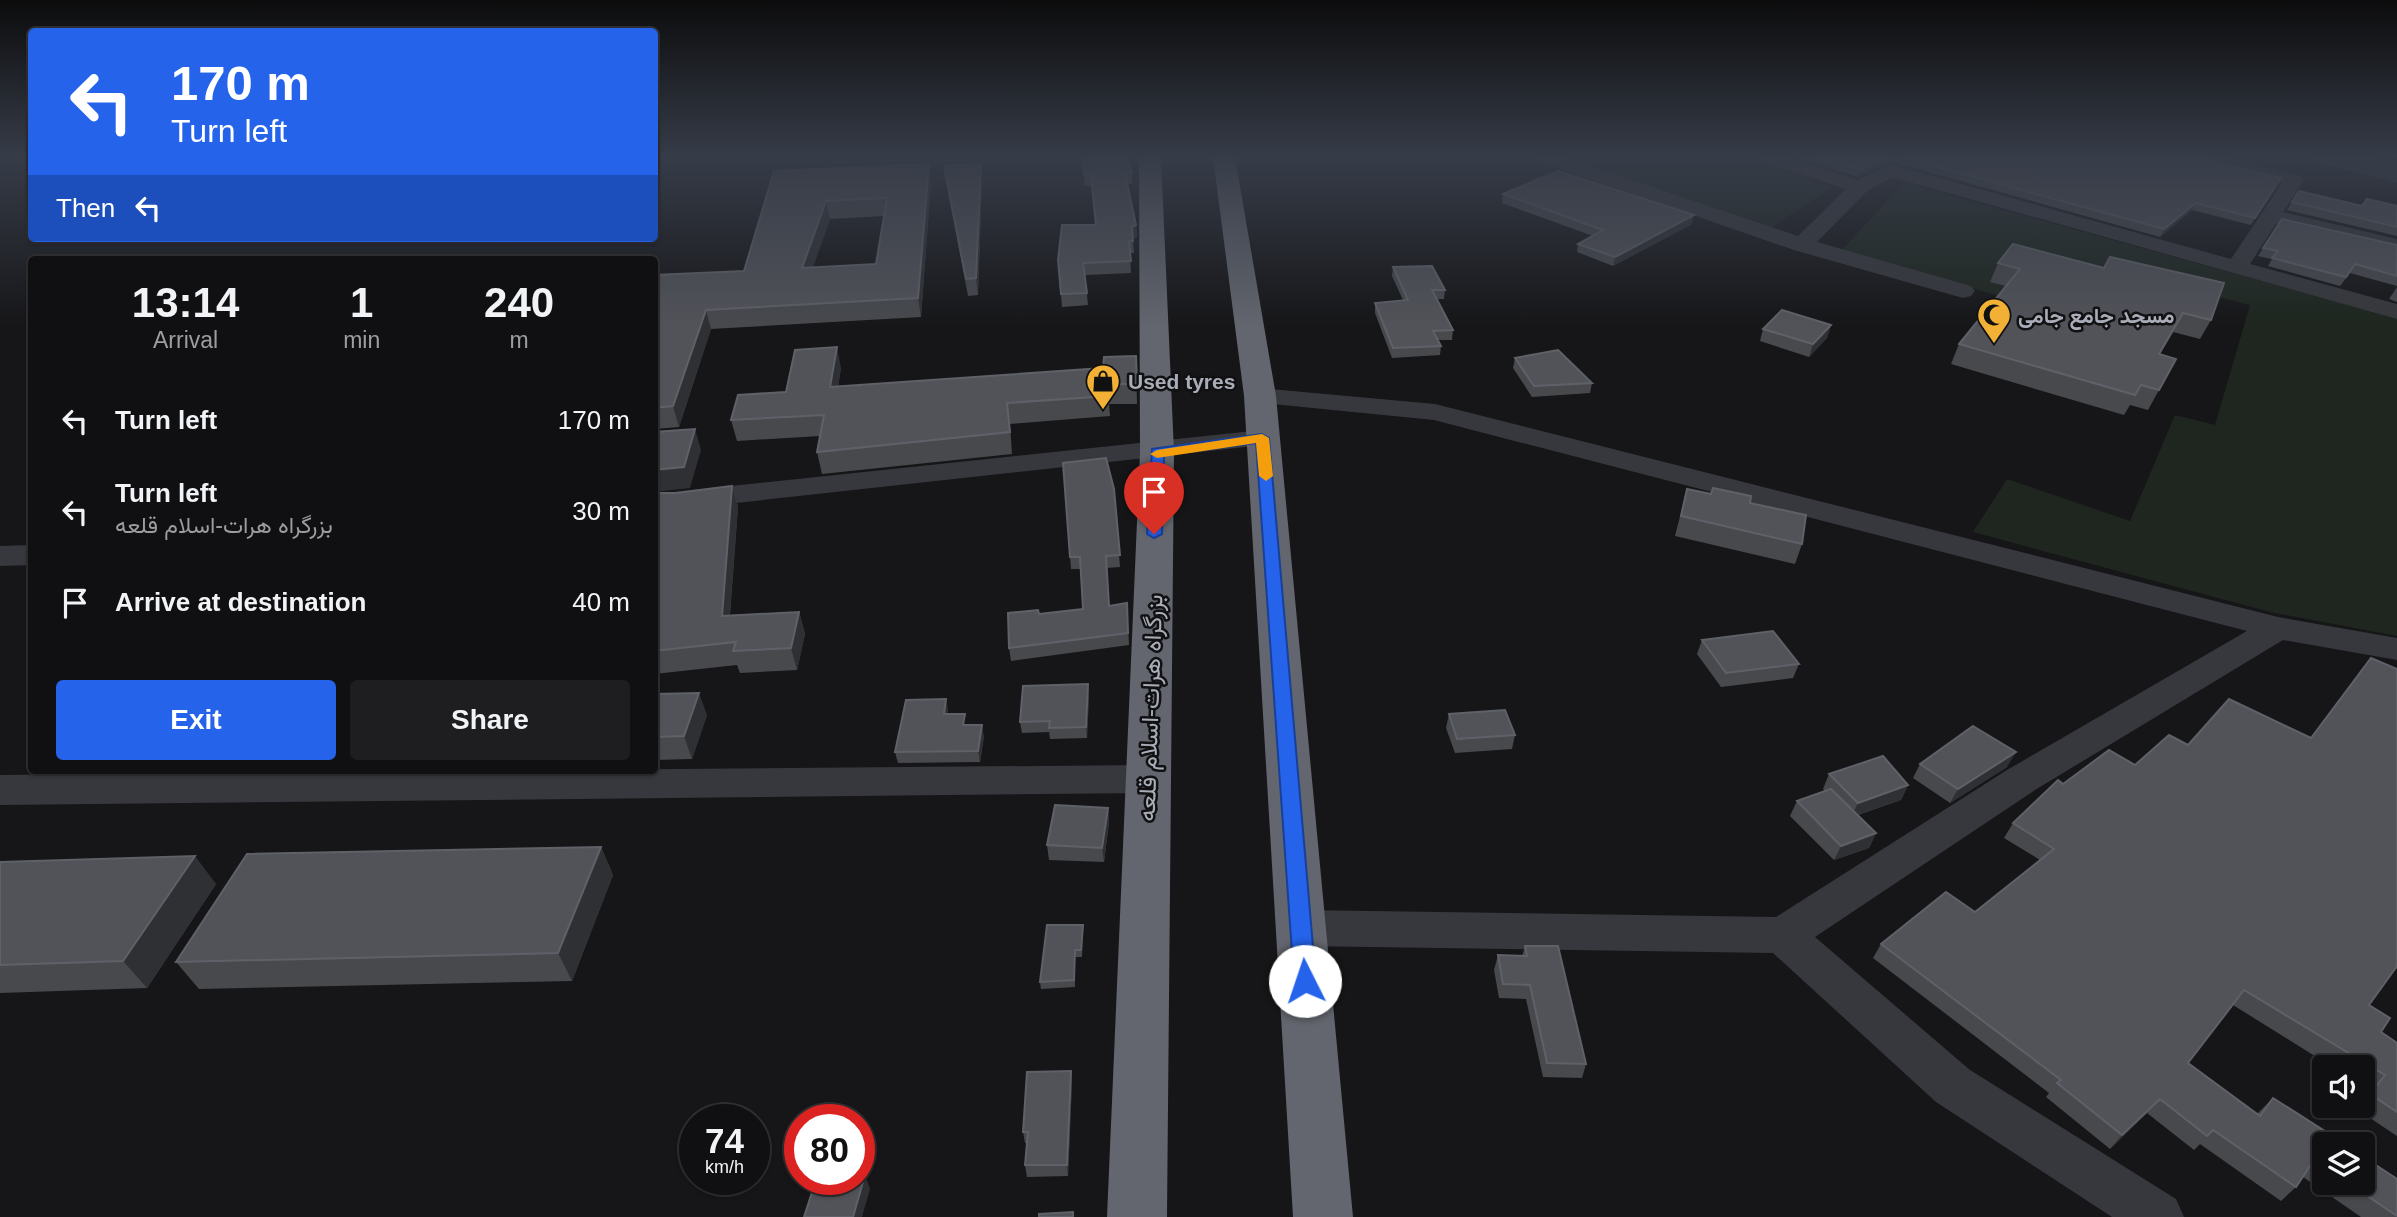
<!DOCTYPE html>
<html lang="en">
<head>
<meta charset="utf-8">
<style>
	:root { --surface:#101012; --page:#1e1e20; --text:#f1f3f6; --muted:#9c9d9f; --line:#303032; --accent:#2563eb }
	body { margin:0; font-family:Helvetica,Vazirmatn,sans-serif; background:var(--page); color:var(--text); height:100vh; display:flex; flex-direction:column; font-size:26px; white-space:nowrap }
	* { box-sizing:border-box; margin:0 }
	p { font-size:23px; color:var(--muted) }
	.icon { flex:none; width:38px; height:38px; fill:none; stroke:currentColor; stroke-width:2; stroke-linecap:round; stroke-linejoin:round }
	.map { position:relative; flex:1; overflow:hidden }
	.details { position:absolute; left:28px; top:256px; width:630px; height:518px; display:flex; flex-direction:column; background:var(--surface); border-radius:7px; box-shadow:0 2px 5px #0004,0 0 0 2px var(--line) }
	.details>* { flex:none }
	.guide { position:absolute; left:28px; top:28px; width:630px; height:214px; border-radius:7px; box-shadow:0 2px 5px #0004,0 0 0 2px var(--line); background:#2563eb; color:#fff; overflow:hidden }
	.controls { position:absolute; left:2312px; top:1055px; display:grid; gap:14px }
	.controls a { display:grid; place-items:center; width:63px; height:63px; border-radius:7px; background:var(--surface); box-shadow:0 2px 5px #0004,0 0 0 2px var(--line); font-size:35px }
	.speed { position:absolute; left:679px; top:1104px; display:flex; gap:14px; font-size:35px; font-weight:700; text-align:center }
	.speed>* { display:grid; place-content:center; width:91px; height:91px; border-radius:50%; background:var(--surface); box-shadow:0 2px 5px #0004,0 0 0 2px var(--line); line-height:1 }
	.speed small { font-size:18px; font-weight:400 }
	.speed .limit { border:10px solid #d22; background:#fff; color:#111 }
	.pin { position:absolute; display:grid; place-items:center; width:60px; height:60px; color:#fff; margin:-72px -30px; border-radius:50% 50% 50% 0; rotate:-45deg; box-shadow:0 0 7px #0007 }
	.pin .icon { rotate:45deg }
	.me { position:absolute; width:77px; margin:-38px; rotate:356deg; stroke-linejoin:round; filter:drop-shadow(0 0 5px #0008) }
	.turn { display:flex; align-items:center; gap:24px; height:147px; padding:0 28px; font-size:32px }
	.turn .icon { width:91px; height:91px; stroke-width:2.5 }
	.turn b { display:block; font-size:49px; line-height:60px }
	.then { display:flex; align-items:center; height:66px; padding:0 28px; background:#0003; gap:14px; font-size:26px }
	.eta { display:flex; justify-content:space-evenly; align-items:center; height:119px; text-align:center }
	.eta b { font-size:42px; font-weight:700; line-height:49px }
	.primary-button { display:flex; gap:14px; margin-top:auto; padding:14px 28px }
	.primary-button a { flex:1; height:80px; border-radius:7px; background:var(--accent); color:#fff; font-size:28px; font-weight:700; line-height:80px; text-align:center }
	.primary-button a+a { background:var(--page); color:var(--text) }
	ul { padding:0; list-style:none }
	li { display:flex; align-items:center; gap:21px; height:91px; padding:0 28px }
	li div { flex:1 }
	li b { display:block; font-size:26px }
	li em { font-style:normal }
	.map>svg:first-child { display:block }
	.green { fill:#1e261f }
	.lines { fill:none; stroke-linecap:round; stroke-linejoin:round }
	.canal { fill:#2c353c; fill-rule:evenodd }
	.minor { fill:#37383d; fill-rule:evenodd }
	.highway { fill:#63666e; fill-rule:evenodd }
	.wall { fill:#47494d; fill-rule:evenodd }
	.shaded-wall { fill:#2f3033 }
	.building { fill:#525359; stroke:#5f6168; stroke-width:2; fill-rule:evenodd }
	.route { fill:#2563eb; stroke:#184099; stroke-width:2 }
	.slow { fill:#f59e0b }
	.labels { text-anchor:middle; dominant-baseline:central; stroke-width:5; stroke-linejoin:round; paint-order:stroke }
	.far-poi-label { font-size:21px; font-weight:bold; fill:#a8adb8; stroke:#111113; text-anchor:start }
	.street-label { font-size:24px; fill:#a8adb8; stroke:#111113 }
</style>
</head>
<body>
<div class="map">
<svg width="2397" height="1217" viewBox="0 0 2397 1217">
	<rect width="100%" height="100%" fill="#161618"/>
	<!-- green -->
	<g class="green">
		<polygon points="1559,157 1736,157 1833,187 1771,228"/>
		<polygon points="1904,183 2397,318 2397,636 2270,612 1973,532 2007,479 2130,521 2175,415 2215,425 2250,305 2105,269 2077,318 1841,251"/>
	</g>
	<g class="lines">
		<!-- canal -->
		<polygon class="canal" points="2309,157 2340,157 2397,171 2397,183 2311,161"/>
		<!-- minor -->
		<g class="minor">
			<polygon points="1534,157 1563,157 1798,236 1846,189 1759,161 1756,157 1786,157 1858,180 1889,164 2231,259 2282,183 2189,161 2186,157 2221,157 2301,176 2304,180 2283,212 2397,239 2397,253 2276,224 2250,264 2397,304 2397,319 1892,177 1867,191 1817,242 1971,286 1975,291 1971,296 1963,298 1794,250 1537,161"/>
			<polygon points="2330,157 2364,157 2397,165 2397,177 2333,161"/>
			<polygon points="1260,388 1435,404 2278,617 2397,638 2397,660 2283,640 2035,790 1815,937 1970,1070 2176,1199 2184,1217 2112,1217 1936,1102 1773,953 1301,946 1286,941 1280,928 1286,915 1301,910 1776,917 2007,770 2247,631 1434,420 1251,402 1247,396 1251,390"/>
			<polygon points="1262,430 1272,432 1276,438 1272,444 654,512 654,494"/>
			<polygon points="32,545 32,565 0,566 0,546"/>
			<polygon points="1147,765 1161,769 1166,779 1161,789 1147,793 0,805 0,775"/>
		</g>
		<!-- highway -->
		<g class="highway">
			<polygon points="1139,157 1161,157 1174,452 1167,1217 1107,1217 1140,452"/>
			<polygon points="1213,157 1235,157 1276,396 1353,1217 1293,1217 1244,396"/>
		</g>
	</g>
	<!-- wall -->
	<g class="wall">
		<polygon points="1082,157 1132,173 1132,184 1128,184 1136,225 1137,237 1133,239 1134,253 1130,253 1131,273 1085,275 1088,305 1062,307 1058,260 1095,225 1091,186 1085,186"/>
		<polygon points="1795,157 2071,157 2075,159 2281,178 2251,225 2192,210 2160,237 1890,161 1858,177"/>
		<polygon points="944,166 982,180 978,295 968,296 946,181"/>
		<path d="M 774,171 L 931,182 L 921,317 L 711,329 L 679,427 L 654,429 L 654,275 L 744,271 ZM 884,216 L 876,264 L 813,267 L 830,219 Z"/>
		<polygon points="1503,194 1692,224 1613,266 1577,252 1578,244 1593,236 1502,203"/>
		<polygon points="2292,202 2362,206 2397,206 2397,236 2287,210"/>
		<polygon points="2397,245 2397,286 2350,273 2340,286 2268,266 2272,259 2258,256 2263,248"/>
		<polygon points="1998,263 2211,320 2200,339 2173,332 2160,354 2176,359 2148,410 2130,405 2124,415 1951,364 1959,344 2006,286 1990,282"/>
		<polygon points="1393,267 1445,290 1444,299 1437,299 1453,330 1452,340 1438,340 1441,346 1440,355 1392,358 1375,313 1375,303 1403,300 1392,276"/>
		<polygon points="2397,287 2397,302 2389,299"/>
		<polygon points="1831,325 1827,338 1809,357 1760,341 1763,329"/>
		<polygon points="1136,356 1137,404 1109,404 1110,416 1010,424 1012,454 822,474 817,452 820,436 737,441 731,420 841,368 838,387 1103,368"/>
		<polygon points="1515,358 1592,383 1590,393 1532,397 1513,368"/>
		<polygon points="1063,463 1114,489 1120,567 1106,568 1109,606 1127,603 1129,645 1011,661 1009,648 1083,609 1081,569 1071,569"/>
		<polygon points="732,486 738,507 730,615 799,612 805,634 797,670 740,673 737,665 654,674 654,493 676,493"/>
		<polygon points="1713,488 1750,503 1802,544 1795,564 1675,536 1687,489 1711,494"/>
		<polygon points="1702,640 1799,664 1793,678 1721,687 1697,654"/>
		<polygon points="2397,669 2397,969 2396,968 2369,1005 2381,1032 2397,1043 2397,1136 2355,1108 2357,1106 2362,1106 2362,1098 2369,1089 2362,1085 2362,1068 2334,1068 2233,1005 2188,1063 2257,1114 2273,1098 2324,1144 2324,1183 2362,1183 2397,1217 2361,1217 2303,1177 2296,1187 2281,1201 2200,1144 2194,1150 2147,1113 2110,1149 2046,1097 2049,1093 1873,958 1881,944 1975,912 2040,860 2004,838 2013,823 2063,784 2135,765 2188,745 2310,738"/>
		<polygon points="654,694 707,715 692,759 654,760"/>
		<polygon points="1089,696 1087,738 1050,739 1049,732 1022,733 1020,722"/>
		<polygon points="948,710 947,714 984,736 980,762 898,763 895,752"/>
		<polygon points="1449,714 1515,735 1512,749 1455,753 1446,728"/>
		<polygon points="1920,764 2007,767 1950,803 1913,778"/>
		<polygon points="1829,774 1908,785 1901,800 1858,815 1876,833 1869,848 1834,860 1790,816 1797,801 1825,791 1823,789"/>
		<polygon points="1108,808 1109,822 1104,862 1049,860 1047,845"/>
		<polygon points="601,847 613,875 572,981 199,989 176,962"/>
		<polygon points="0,862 216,884 147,988 0,993"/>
		<polygon points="1083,932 1082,957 1075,957 1075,987 1041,989 1040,982"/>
		<polygon points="1525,946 1586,1064 1582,1078 1543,1077 1526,999 1499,998 1494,970 1498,955 1522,956"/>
		<polygon points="1071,1071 1072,1083 1068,1176 1027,1177 1025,1165 1027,1143 1025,1143 1023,1132"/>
	</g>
	<!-- shaded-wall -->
	<g class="shaded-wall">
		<polygon points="1887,157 1891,157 1890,161 1858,177 1860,170"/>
		<polygon points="929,164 931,182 921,317 918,298"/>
		<polygon points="981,164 982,180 978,295 976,278"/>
		<polygon points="826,201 830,219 806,287 802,268"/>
		<polygon points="2196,203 2192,210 2160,237 2164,229"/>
		<polygon points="1694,215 1692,224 1613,266 1615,257"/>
		<polygon points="1136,225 1137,237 1132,239 1132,227"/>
		<polygon points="706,310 711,329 679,427 673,406"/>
		<polygon points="2183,313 2173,332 2148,374 2159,354"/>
		<polygon points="1831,325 1827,338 1809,357 1813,344"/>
		<polygon points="837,347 841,368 834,408 830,387"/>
		<polygon points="695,429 701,450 690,488 654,492 654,470"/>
		<polygon points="732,486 738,507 728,638 722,616"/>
		<polygon points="799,612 805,634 797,670 791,648"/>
		<polygon points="1088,684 1089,696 1087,738 1086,727"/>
		<polygon points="699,693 707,715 692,759 684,736"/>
		<polygon points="946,699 948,710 946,725 944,714"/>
		<polygon points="982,725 984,736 980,762 978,751"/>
		<polygon points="2016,752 2007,767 1950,803 1958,789"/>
		<polygon points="1908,785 1901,800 1851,817 1858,803"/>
		<polygon points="1108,808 1109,822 1104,862 1102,848"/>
		<polygon points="1876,833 1869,848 1834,860 1841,846"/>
		<polygon points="601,847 613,875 572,981 558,953"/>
		<polygon points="195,856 216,884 147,988 123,961"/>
		<polygon points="1071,1071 1072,1083 1068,1176 1067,1165"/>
		<polygon points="2160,1099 2147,1113 2110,1149 2122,1135"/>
		<polygon points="865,1175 870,1189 862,1217 853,1217"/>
	</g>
	<!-- building -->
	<g class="building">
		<polygon points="1082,157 1128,157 1132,173 1125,173 1136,225 1132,227 1133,241 1129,241 1131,261 1083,263 1087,293 1061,294 1058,260 1062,225 1096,225 1091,175 1084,175"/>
		<polygon points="1818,157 1887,157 1860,170"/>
		<polygon points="1900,157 2071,157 2075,159 2079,157 2193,157 2281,178 2255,218 2196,203 2164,229"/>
		<path d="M 929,164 L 918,298 L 706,310 L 673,406 L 654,408 L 654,275 L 744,271 L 774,171 ZM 887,198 L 876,264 L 802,268 L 826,201 Z"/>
		<polygon points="981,164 976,278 966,279 944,166"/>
		<polygon points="1558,171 1694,215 1615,257 1578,244 1603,230 1503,194"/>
		<polygon points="2299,191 2362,206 2367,199 2397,206 2397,227 2292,202"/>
		<polygon points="2282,219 2397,245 2397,276 2355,264 2346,277 2272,258 2278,251 2263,248"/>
		<polygon points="2013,244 2104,268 2110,257 2224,283 2211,320 2183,313 2159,354 2176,359 2159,390 2141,385 2135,395 1959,344 2020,269 1998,263"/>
		<polygon points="1432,266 1445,290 1432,290 1453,330 1433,331 1441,346 1393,348 1375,303 1408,300 1393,267"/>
		<polygon points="1782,310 1831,325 1813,344 1763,329"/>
		<polygon points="837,347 830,387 1103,368 1104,357 1136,356 1137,384 1106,384 1108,396 1007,403 1010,432 817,452 824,415 731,420 738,395 786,392 795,350"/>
		<polygon points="1558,350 1592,383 1534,386 1515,358"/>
		<polygon points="695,429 684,467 654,470 654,432"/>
		<polygon points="1106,458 1114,489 1120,555 1106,556 1109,606 1127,603 1128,633 1009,648 1008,613 1038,610 1039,614 1083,609 1080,557 1070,557 1063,463"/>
		<polygon points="732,486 722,616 799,612 791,648 733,651 736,642 654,651 654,493 676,493"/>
		<polygon points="1713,488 1751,496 1750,503 1806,515 1802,544 1681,516 1687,489 1711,494"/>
		<polygon points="1773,631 1799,664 1726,673 1702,640"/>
		<polygon points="2371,658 2397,669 2397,966 2369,1005 2390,1018 2381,1032 2397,1043 2397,1112 2370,1094 2385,1075 2244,990 2188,1063 2260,1116 2273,1098 2345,1144 2324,1144 2324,1167 2314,1160 2296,1187 2213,1130 2207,1136 2160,1099 2122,1135 2057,1083 2061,1080 1881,944 1946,892 1975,912 2054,849 2013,823 2058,780 2063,784 2109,750 2135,765 2169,735 2188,745 2229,699 2311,738"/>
		<polygon points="1088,684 1086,727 1049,728 1050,721 1020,722 1023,686"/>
		<polygon points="699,693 684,736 654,737 654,694"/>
		<polygon points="946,699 944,714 965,714 963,725 982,725 978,751 895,752 906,700"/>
		<polygon points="1505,710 1515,735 1457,739 1449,714"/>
		<polygon points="1973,726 2016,752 1958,789 1920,764"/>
		<polygon points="1883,756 1908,785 1858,803 1829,774"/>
		<polygon points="1831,789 1876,833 1841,846 1797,801"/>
		<polygon points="1055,805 1108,808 1102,848 1047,845"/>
		<polygon points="601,847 558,953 176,962 247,854"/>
		<polygon points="195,856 123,961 0,965 0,862"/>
		<polygon points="1047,925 1083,925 1081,950 1075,950 1074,980 1040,982"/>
		<polygon points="1525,946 1558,946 1586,1064 1547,1063 1530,985 1503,984 1498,955 1527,956"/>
		<polygon points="1071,1071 1067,1165 1025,1165 1028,1132 1023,1132 1027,1072"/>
		<polygon points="2362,1156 2397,1179 2397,1216 2348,1183 2362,1183"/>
		<polygon points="859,1175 865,1175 853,1217 804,1217 816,1180 859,1180"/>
		<polygon points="1073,1212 1073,1217 1039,1217 1039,1214"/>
	</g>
	<!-- sky -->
	<linearGradient id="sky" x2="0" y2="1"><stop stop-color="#0c0c0d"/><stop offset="0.48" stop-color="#363c48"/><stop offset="1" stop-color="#363c48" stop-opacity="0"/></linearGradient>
	<rect width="2397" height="327" fill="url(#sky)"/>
	<!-- route -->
	<polygon class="route" points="1262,434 1269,438 1316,981 1313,987 1305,990 1297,987 1294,981 1256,443 1164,455 1162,534 1154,538 1147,534 1152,449"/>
	<!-- slow -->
	<polygon class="slow" points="1262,434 1269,438 1273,476 1266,481 1259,476 1256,443 1157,458 1150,454 1157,450"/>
	<!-- icons -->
	<defs>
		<g id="mosque-pin" transform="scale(1.75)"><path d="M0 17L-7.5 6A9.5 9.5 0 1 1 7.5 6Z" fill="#f2b134" stroke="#111113"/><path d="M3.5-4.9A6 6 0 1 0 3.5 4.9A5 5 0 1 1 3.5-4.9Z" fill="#111"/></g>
		<g id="shop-pin" transform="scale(1.75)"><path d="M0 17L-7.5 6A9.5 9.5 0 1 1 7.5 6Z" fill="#f2b134" stroke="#111113"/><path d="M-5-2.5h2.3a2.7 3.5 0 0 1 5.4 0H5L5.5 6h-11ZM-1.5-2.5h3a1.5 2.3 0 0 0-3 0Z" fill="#111"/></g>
	</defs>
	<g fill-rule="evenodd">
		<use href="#mosque-pin" x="1994" y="315"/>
		<use href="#shop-pin" x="1103" y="381"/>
	</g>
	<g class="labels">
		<!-- far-poi labels -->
		<g class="far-poi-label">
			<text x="2018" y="315">مسجد جامع جامی</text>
			<text x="1128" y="381">Used tyres</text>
		</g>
		<!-- street labels -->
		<g class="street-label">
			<text transform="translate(1150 708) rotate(-88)">بزرگراه هرات-اسلام قلعه</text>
		</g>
	</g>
</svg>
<div class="controls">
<a><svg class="icon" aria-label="sound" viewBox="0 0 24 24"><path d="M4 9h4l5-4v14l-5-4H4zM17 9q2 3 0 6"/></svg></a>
<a><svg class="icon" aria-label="layers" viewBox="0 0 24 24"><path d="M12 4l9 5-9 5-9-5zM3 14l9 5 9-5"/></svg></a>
</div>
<div class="speed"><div>74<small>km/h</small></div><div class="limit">80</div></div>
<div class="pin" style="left:1154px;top:534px;background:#d93025"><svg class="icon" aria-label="arrive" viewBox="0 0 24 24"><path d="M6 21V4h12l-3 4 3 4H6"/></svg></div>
<svg class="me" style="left:1305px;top:981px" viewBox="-20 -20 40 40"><circle r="19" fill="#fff"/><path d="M0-13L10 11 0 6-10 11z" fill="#2563eb"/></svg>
<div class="guide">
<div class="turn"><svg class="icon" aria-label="left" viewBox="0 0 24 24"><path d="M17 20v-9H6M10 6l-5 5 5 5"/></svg><div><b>170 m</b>Turn left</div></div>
<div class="then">Then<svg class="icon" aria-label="left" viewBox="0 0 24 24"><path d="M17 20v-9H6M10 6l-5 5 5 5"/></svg></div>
</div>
<section class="details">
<div class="eta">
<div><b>13:14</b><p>Arrival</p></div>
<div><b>1</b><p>min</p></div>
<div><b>240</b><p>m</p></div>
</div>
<ul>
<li><svg class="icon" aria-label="left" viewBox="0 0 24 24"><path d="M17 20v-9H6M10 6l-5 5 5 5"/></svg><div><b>Turn left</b></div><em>170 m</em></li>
<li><svg class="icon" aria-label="left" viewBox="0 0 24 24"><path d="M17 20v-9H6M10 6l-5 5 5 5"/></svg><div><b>Turn left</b><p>بزرگراه هرات-اسلام قلعه</p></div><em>30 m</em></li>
<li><svg class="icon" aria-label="arrive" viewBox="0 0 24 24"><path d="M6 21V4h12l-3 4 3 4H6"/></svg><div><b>Arrive at destination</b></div><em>40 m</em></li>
</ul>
<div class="primary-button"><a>Exit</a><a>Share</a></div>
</section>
</div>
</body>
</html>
